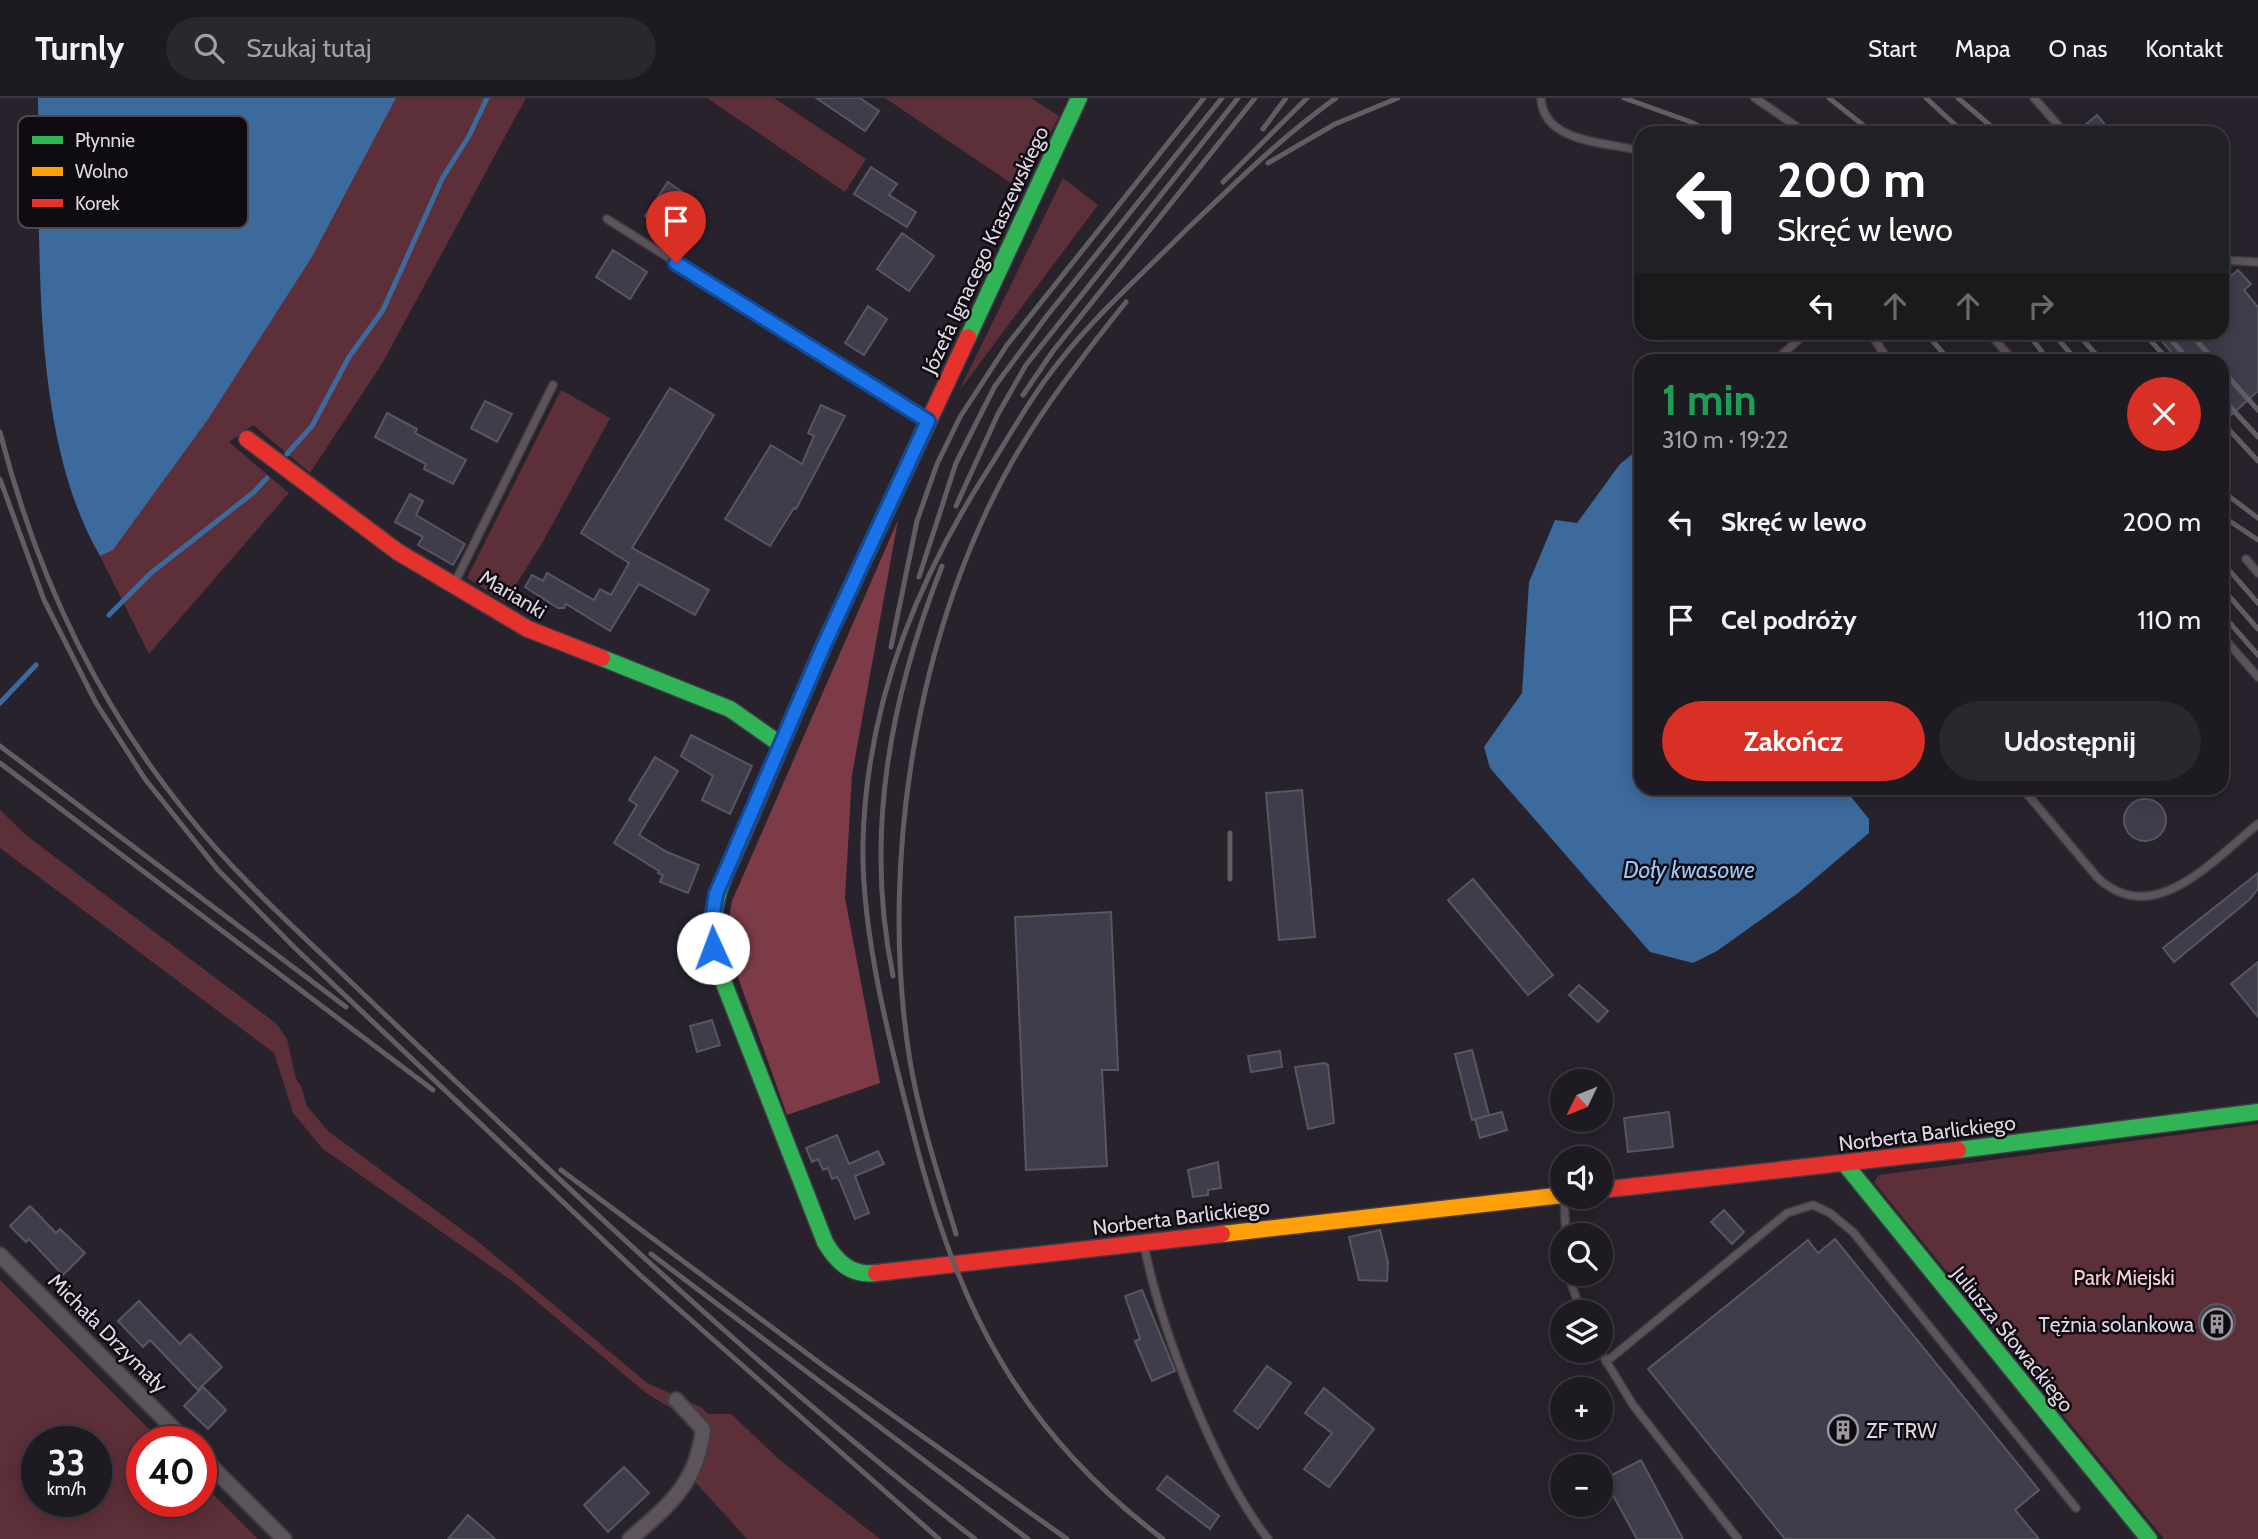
<!DOCTYPE html>
<html lang="pl">
<head>
<meta charset="utf-8">
<style>
	:root { --surface:#1d1a21; --page:#2a272e; --text:#f1f3f6; --muted:#a0a1a5; --line:#3b383f; --accent:#d93025 }
	body { margin:0; font-family:Cabin,sans-serif; background:var(--page); color:var(--text); height:100vh; display:flex; flex-direction:column; font-size:26px; white-space:nowrap }
	* { box-sizing:border-box; margin:0 }
	p { font-size:23px; color:var(--muted) }
	.icon { flex:none; width:38px; height:38px; fill:none; stroke:currentColor; stroke-width:2; stroke-linecap:round; stroke-linejoin:round }
	.map { position:relative; flex:1; overflow:hidden }
	.details { position:absolute; left:1634px; top:256px; width:595px; height:441px; display:flex; flex-direction:column; background:var(--surface); border-radius:21px; box-shadow:0 4px 18px #0003,0 0 0 2px var(--line) }
	.details>* { flex:none }
	.banner { position:absolute; left:1634px; top:28px; width:595px; height:214px; border-radius:21px; box-shadow:0 4px 18px #0003,0 0 0 2px var(--line); background:#202124; color:#fff; overflow:hidden }
	.needle { width:46px; rotate:227deg }
	.controls { position:absolute; left:1550px; top:971px; display:grid; gap:14px }
	.controls a { display:grid; place-items:center; width:63px; height:63px; border-radius:50%; background:var(--surface); box-shadow:0 4px 18px #0003,0 0 0 2px var(--line); font-size:35px }
	.speed { position:absolute; left:21px; top:1328px; display:flex; gap:14px; font-size:35px; font-weight:700; text-align:center }
	.speed>* { display:grid; place-content:center; width:91px; height:91px; border-radius:50%; background:var(--surface); box-shadow:0 4px 18px #0003,0 0 0 2px var(--line); line-height:1 }
	.speed small { font-size:18px; font-weight:400 }
	.speed .limit { border:10px solid #d22; background:#fff; color:#111 }
	.pin { position:absolute; display:grid; place-items:center; width:60px; height:60px; color:#fff; margin:-72px -30px; border-radius:50% 50% 50% 0; rotate:-45deg; box-shadow:0 0 7px #0007 }
	.pin .icon { rotate:45deg }
	.me { position:absolute; width:77px; margin:-38px; rotate:358deg; stroke-linejoin:round; filter:drop-shadow(0 0 5px #0008) }
	.turn { display:flex; align-items:center; gap:24px; height:147px; padding:0 28px; font-size:32px }
	.turn .icon { width:91px; height:91px; stroke-width:2.5 }
	.turn b { display:block; font-size:49px; line-height:60px }
	.lanes { display:flex; align-items:center; height:66px; padding:0 28px; background:#0003; justify-content:center; gap:35px; direction:ltr }
	.lanes .off { opacity:.35 }
	.round { display:grid; place-items:center; flex:none; width:74px; height:74px; border-radius:37px; background:var(--page) }
	.head { display:flex; align-items:center; justify-content:space-between; height:119px; padding:0 28px }
	h1 { font-size:42px; font-weight:800; line-height:52px; color:#1e9e55 }
	.cta { display:flex; gap:14px; margin-top:auto; padding:14px 28px }
	.cta a { flex:1; height:80px; border-radius:42px; background:var(--accent); color:#fff; font-size:28px; font-weight:800; line-height:80px; text-align:center }
	.cta a+a { background:var(--page); color:var(--text) }
	ul { padding:0; list-style:none }
	li { display:flex; align-items:center; gap:21px; height:98px; padding:0 28px }
	li div { flex:1 }
	li b { display:block; font-size:26px }
	li em { font-style:normal }
	header { display:flex; align-items:center; gap:42px; box-sizing:border-box; height:98px; padding:0 35px; background:var(--surface); border-bottom:2px solid var(--line) }
	header strong { font-size:33px }
	nav { display:flex; gap:38px; margin-inline-start:auto; font-size:24px }
	.search { width:490px; height:63px; background:var(--page); display:flex; align-items:center; gap:18px; box-sizing:border-box; padding:0 24px; border-radius:38px; color:var(--muted); font-size:26px }
	.map>svg:first-child { display:block }
	.green { fill:#5d2f38; fill-rule:evenodd }
	.forest { fill:#7d3b48 }
	.water { fill:#3c6a9d }
	.lines { fill:none; stroke-linecap:round; stroke-linejoin:round }
	.stream { stroke:#3c6a9d; stroke-width:5 }
	.building { fill:#3f3c4c; stroke:#58565f; stroke-width:2 }
	.lane-casing { stroke:#413c45; stroke-width:10 }
	.street-casing { stroke:#413c45; stroke-width:18 }
	.fast-casing { stroke:#413c45; stroke-width:19 }
	.slow-casing { stroke:#413c45; stroke-width:19 }
	.jam-casing { stroke:#413c45; stroke-width:19 }
	.lane { stroke:#5d535a; stroke-width:7 }
	.street { stroke:#5d535a; stroke-width:14 }
	.fast { stroke:#30b455; stroke-width:16 }
	.slow { stroke:#ff9f0a; stroke-width:16 }
	.jam { stroke:#e5322d; stroke-width:16 }
	.rail { stroke:#635d63; stroke-width:5 }
	.route-casing { stroke:#114b97; stroke-width:18 }
	.route { stroke:#1a73e8; stroke-width:12 }
	.labels { text-anchor:middle; dominant-baseline:central; stroke-width:5; stroke-linejoin:round; paint-order:stroke }
	.street-label { font-size:21px; fill:#ded7e2; stroke:#0f0b12 }
	.park-label { font-size:21px; fill:#fed0d5; stroke:#0f0b12 }
	.poi-label { font-size:21px; fill:#ded7e2; stroke:#0f0b12; text-anchor:end }
	.water-label { font-size:23px; font-style:italic; fill:#9cc5f4; stroke:#0f0b12 }
	.key { fill:#0f0b12; stroke:#4d4850; stroke-width:2 }
	.key-label { font-size:19px; fill:#ded7e2 }
</style>
</head>
<body>
<header>
<strong>Turnly</strong>
<div class="search"><svg class="icon" aria-label="search" viewBox="0 0 24 24"><circle cx="10" cy="10" r="6"/><path d="M15 15l6 6"/></svg>Szukaj tutaj</div>
<nav><a>Start</a><a>Mapa</a><a>O nas</a><a>Kontakt</a></nav>
</header>
<div class="map">
<svg width="2258" height="1441" viewBox="0 0 2258 1441">
	<rect width="100%" height="100%" fill="#27222c"/>
	<!-- green -->
	<g class="green">
		<polygon points="396,0 526,0 383,264 310,375 253,327 229,344 289,395 149,556 100,458 113,452 209,320 312,159"/>
		<polygon points="707,0 774,0 866,61 845,94"/>
		<polygon points="885,0 1031,0 1059,18 1021,92"/>
		<polygon points="1063,80 1098,107 959,293"/>
		<polygon points="561,292 610,320 544,442 505,504 467,480"/>
		<polygon points="0,712 27,738 277,926 287,941 296,981 301,988 307,1008 328,1033 480,1145 647,1285 701,1309 708,1316 731,1316 780,1362 880,1441 747,1441 686,1374 693,1354 694,1333 671,1310 646,1295 512,1183 323,1051 293,1015 274,955 0,750"/>
		<polygon points="2258,1026 2258,1441 2164,1441 1874,1084 1879,1077"/>
		<path d="M 0,1182 L 162,1344 L 142,1344 L 142,1404 L 201,1404 L 201,1384 L 258,1441 L 0,1441 ZM 96,1344 L 96,1404 L 37,1404 L 37,1344 Z"/>
	</g>
	<!-- forest -->
	<polygon class="forest" points="898,422 852,677 845,800 880,985 787,1017 725,843 732,803"/>
	<!-- water -->
	<g class="water">
		<path d="M 38,0 L 396,0 L 312,159 L 209,320 L 113,452 L 100,458 C 28,334 41,141 38,0 Z"/>
		<polygon points="1641,349 1642,690 1844,690 1869,721 1869,735 1798,795 1717,853 1693,865 1650,854 1490,670 1484,649 1522,595 1529,484 1555,422 1577,425 1620,366"/>
	</g>
	<g class="lines">
		<!-- stream -->
		<g class="stream">
			<polyline points="287,356 312,328 349,259 383,212 443,79 469,38 487,0"/>
			<polyline points="109,517 151,475 254,394 267,380"/>
			<polyline points="0,605 36,567"/>
		</g>
	</g>
	<!-- building -->
	<g class="building">
		<polygon points="816,0 860,0 879,13 865,33"/>
		<polygon points="2097,17 2112,35 2092,35 2085,27"/>
		<polygon points="871,69 897,86 889,97 916,114 907,129 854,96"/>
		<polygon points="668,84 695,103 672,137 645,118"/>
		<polygon points="902,135 934,158 909,193 877,171"/>
		<polygon points="613,152 647,174 630,201 596,179"/>
		<polygon points="2238,172 2251,186 2244,192 2258,209 2258,293 2229,319 2222,312 2222,262 2178,262 2154,234 2222,234 2222,186"/>
		<polygon points="868,208 887,221 864,257 845,245"/>
		<polygon points="670,290 714,317 632,450 709,492 695,517 639,486 610,533 566,506 564,510 558,510 525,489 532,477 543,483 547,475 594,502 600,491 611,497 629,465 581,435"/>
		<polygon points="485,303 512,316 497,344 471,330"/>
		<polygon points="821,307 845,318 796,411 794,410 770,448 725,421 771,347 802,366 814,338 808,335"/>
		<polygon points="387,315 417,331 415,335 466,362 453,386 424,371 426,366 375,339"/>
		<polygon points="410,396 423,403 416,417 465,446 453,467 418,447 423,439 395,424"/>
		<polygon points="691,637 752,668 730,716 702,702 713,678 681,658"/>
		<polygon points="655,659 678,673 639,737 667,754 699,767 688,795 660,784 663,777 658,775 659,773 614,745 637,707 629,702"/>
		<polygon points="1302,692 1315,839 1279,842 1266,695"/>
		<circle cx="2145" cy="722" r="21"/>
		<polygon points="2258,775 2258,791 2249,802 2174,864 2163,850"/>
		<polygon points="1473,781 1553,877 1528,897 1448,802"/>
		<polygon points="1111,814 1118,972 1102,972 1107,1068 1026,1072 1015,819"/>
		<polygon points="2258,864 2258,919 2231,886"/>
		<polygon points="1579,887 1608,913 1598,924 1569,897"/>
		<polygon points="712,922 720,947 697,954 690,928"/>
		<polygon points="1472,952 1489,1017 1472,1022 1455,956"/>
		<polygon points="1280,953 1282,969 1251,974 1248,958"/>
		<polygon points="1324,965 1328,967 1334,1025 1308,1031 1295,969"/>
		<polygon points="1502,1014 1507,1032 1480,1040 1475,1021"/>
		<polygon points="1669,1014 1673,1049 1628,1054 1624,1020"/>
		<polygon points="837,1037 849,1066 878,1053 884,1066 855,1078 869,1115 855,1121 840,1084 837,1079 832,1081 828,1070 823,1072 818,1061 812,1064 806,1050"/>
		<polygon points="1218,1064 1221,1090 1208,1092 1208,1097 1193,1099 1188,1072"/>
		<polygon points="30,1108 56,1135 60,1131 85,1155 63,1177 29,1141 26,1144 10,1128"/>
		<polygon points="1724,1112 1744,1134 1732,1146 1711,1124"/>
		<polygon points="1380,1132 1388,1164 1387,1183 1359,1182 1349,1139"/>
		<polygon points="1835,1141 2039,1392 2015,1412 2039,1441 1785,1441 1648,1271 1808,1142 1818,1155"/>
		<polygon points="1142,1192 1175,1273 1152,1283 1135,1243 1140,1241 1125,1198"/>
		<polygon points="139,1203 180,1246 190,1236 222,1269 198,1292 150,1242 143,1249 118,1223"/>
		<circle cx="2217" cy="1224" r="18"/>
		<polygon points="1267,1268 1291,1285 1258,1331 1234,1313"/>
		<polygon points="203,1289 226,1312 208,1331 184,1308"/>
		<polygon points="1324,1290 1374,1331 1329,1389 1304,1371 1332,1335 1305,1315"/>
		<polygon points="1641,1362 1683,1441 1637,1441 1604,1381"/>
		<polygon points="624,1369 649,1395 608,1434 584,1407"/>
		<polygon points="1167,1378 1219,1418 1210,1431 1157,1391"/>
		<polygon points="468,1417 495,1441 448,1441"/>
	</g>
	<g class="lines">
		<!-- lane casing -->
		<g class="lane-casing">
			<g id="lane">
				<path d="M 1541,0 C 1543,46 1608,44 1642,53"/>
				<polyline points="1755,0 1806,35"/>
				<polyline points="2034,0 2065,35"/>
				<polyline points="607,121 928,323"/>
				<polyline points="2222,162 2257,164"/>
				<polyline points="1870,234 1888,262"/>
				<polyline points="1988,234 2013,262"/>
				<polyline points="1776,262 1807,234"/>
				<polyline points="2246,461 2258,475"/>
				<polyline points="455,484 553,287"/>
				<polyline points="2222,538 2258,579"/>
				<path d="M 2022,690 L 2097,779 C 2153,833 2214,761 2258,726"/>
				<polyline points="1564,1100 1566,1138"/>
				<path d="M 1144,1147 C 1161,1232 1215,1373 1268,1441"/>
				<polyline points="1568,1176 1581,1214"/>
				<polyline points="1600,1253 1633,1307 1738,1441"/>
				<polyline points="1606,1264 1787,1115 1813,1107 1830,1115 1853,1134 2076,1410"/>
			</g>
		</g>
		<!-- street casing -->
		<g class="street-casing">
			<g id="street">
				<polyline points="0,1157 187,1344"/>
				<polyline points="201,1358 284,1441"/>
				<path d="M 630,1441 C 669,1407 697,1386 703,1331 L 676,1302"/>
			</g>
		</g>
		<!-- fast casing -->
		<g class="fast-casing">
			<g id="fast">
				<polyline points="968,239 1079,0"/>
				<polyline points="602,560 730,611 780,646"/>
				<path d="M 744,734 C 718,794 705,808 720,875 L 825,1144 C 837,1165 852,1178 876,1175"/>
				<polyline points="1958,1052 2258,1014"/>
				<polyline points="1845,1066 2149,1441"/>
			</g>
		</g>
		<!-- slow casing -->
		<g class="slow-casing">
			<polyline id="slow" points="1222,1136 1563,1097"/>
		</g>
		<!-- jam casing -->
		<g class="jam-casing">
			<g id="jam">
				<polyline points="247,341 398,454 528,531 602,560"/>
				<polyline points="744,734 824,547 968,239"/>
				<polyline points="1601,1092 1958,1052"/>
				<polyline points="876,1175 1222,1136"/>
			</g>
		</g>
		<!-- lane -->
		<use href="#lane" class="lane"/>
		<!-- street -->
		<use href="#street" class="street"/>
		<!-- fast -->
		<use href="#fast" class="fast"/>
		<!-- slow -->
		<use href="#slow" class="slow"/>
		<!-- jam -->
		<use href="#jam" class="jam"/>
		<!-- rail -->
		<g class="rail">
			<polyline points="1624,0 1691,24 1712,35"/>
			<polyline points="1829,0 1873,35"/>
			<polyline points="1926,0 1964,35"/>
			<polyline points="1958,0 1999,35"/>
			<polyline points="1263,31 1286,0"/>
			<polyline points="1268,65 1335,26 1398,0"/>
			<polyline points="1223,84 1307,0"/>
			<polyline points="1925,234 1949,262"/>
			<polyline points="2027,234 2048,262"/>
			<polyline points="2052,234 2076,262"/>
			<polyline points="2076,234 2101,262"/>
			<polyline points="2143,234 2168,262"/>
			<polyline points="2164,234 2189,262"/>
			<polyline points="2189,234 2214,262"/>
			<polyline points="2222,272 2258,312"/>
			<polyline points="1023,297 1053,253 1255,0"/>
			<polyline points="2222,300 2258,339"/>
			<polyline points="2222,324 2258,363"/>
			<path d="M 0,334 C 35,471 94,600 183,711 C 226,766 278,815 329,863 C 387,919 446,974 504,1029 C 657,1174 808,1312 975,1441"/>
			<polyline points="0,381 44,502 96,605 145,681 218,772 296,851 640,1177 939,1441"/>
			<polyline points="2222,393 2258,420"/>
			<polyline points="956,408 998,316 1026,267 1238,0"/>
			<polyline points="2222,418 2258,442"/>
			<polyline points="2222,464 2258,505"/>
			<polyline points="919,479 956,365 995,288 1046,219 1222,0"/>
			<polyline points="2222,490 2258,531"/>
			<polyline points="2222,516 2258,557"/>
			<polyline points="891,549 917,423 937,366 960,319 1007,247 1204,0"/>
			<polyline points="0,648 346,909"/>
			<polyline points="0,665 433,992"/>
			<polyline points="1230,735 1230,781"/>
			<path d="M 893,878 C 864,737 890,600 942,468"/>
			<polyline points="561,1072 825,1269 1067,1441"/>
			<path d="M 956,1136 C 939,1079 920,1022 910,963 C 877,759 919,506 1032,331 C 1060,287 1093,245 1126,204"/>
			<polyline points="651,1156 1028,1441"/>
			<path d="M 1163,1441 C 1018,1332 958,1209 914,1038 C 891,949 861,836 863,745 C 866,612 914,488 984,378 C 1009,339 1030,300 1059,264 C 1096,217 1141,177 1183,135 C 1232,88 1280,40 1336,0"/>
		</g>
	</g>
	<g class="lines">
		<!-- route casing -->
		<g class="route-casing">
			<polyline id="route" points="676,165 928,323 824,547 716,796 711,827 713,850"/>
		</g>
		<!-- route -->
		<use href="#route" class="route"/>
	</g>
	<!-- icons -->
	<defs>
		<g id="building-ring" transform="scale(1.575)"><circle r="9.5" fill="#0f0b12" stroke="#9e98a2" stroke-width="1.5"/><path d="M-4-6H4V6H1V3H-1V6H-4ZM-2.5-4.3h1.7v1.8h-1.7ZM.8-4.3h1.7v1.8H.8ZM-2.5-1h1.7V.8h-1.7ZM.8-1h1.7V.8H.8Z" fill="#9e98a2"/></g>
	</defs>
	<g fill-rule="evenodd">
		<use href="#building-ring" x="2217" y="1226"/>
		<use href="#building-ring" x="1843" y="1332"/>
	</g>
	<g class="labels">
		<!-- street labels -->
		<g class="street-label">
			<text transform="translate(985 152) rotate(-65)">Józefa Ignacego Kraszewskiego</text>
			<text transform="translate(513 496) rotate(31)">Marianki</text>
			<text transform="translate(1927 1035) rotate(-7)">Norberta Barlickiego</text>
			<text transform="translate(1181 1119) rotate(-7)">Norberta Barlickiego</text>
			<text transform="translate(108 1235) rotate(45)">Michała Drzymały</text>
			<text transform="translate(2013 1241) rotate(51)">Juliusza Słowackiego</text>
		</g>
		<!-- park labels -->
		<g class="park-label">
			<text x="2124" y="1179">Park Miejski</text>
		</g>
		<!-- poi labels -->
		<g class="poi-label">
			<text x="2194" y="1226">Tężnia solankowa</text>
			<text x="1866" y="1332" text-anchor="start">ZF TRW</text>
		</g>
		<!-- water labels -->
		<g class="water-label">
			<text x="1689" y="772">Doły kwasowe</text>
		</g>
	</g>
	<!-- legend -->
	<rect x="18" y="18" width="230" height="112" rx="10" class="key"/>
	<rect x="32" y="38" width="31" height="8" fill="#30b455"/>
	<rect x="32" y="69" width="31" height="9" fill="#ff9f0a"/>
	<rect x="32" y="101" width="31" height="8" fill="#e5322d"/>
	<g class="key-label">
		<text x="75" y="49">Płynnie</text>
		<text x="75" y="80">Wolno</text>
		<text x="75" y="112">Korek</text>
	</g>
</svg>
<div class="controls">
<a><svg class="needle" viewBox="-14 -14 28 28"><path d="M0-13l5 13h-10z" fill="#e53935"/><path d="M0 13l5-13h-10z" fill="#a0a1a5"/></svg></a>
<a><svg class="icon" aria-label="sound" viewBox="0 0 24 24"><path d="M4 9h4l5-4v14l-5-4H4zM17 9q2 3 0 6"/></svg></a>
<a><svg class="icon" aria-label="search" viewBox="0 0 24 24"><circle cx="10" cy="10" r="6"/><path d="M15 15l6 6"/></svg></a>
<a><svg class="icon" aria-label="layers" viewBox="0 0 24 24"><path d="M12 4l9 5-9 5-9-5zM3 14l9 5 9-5"/></svg></a>
<a>+</a>
<a>−</a>
</div>
<div class="speed"><div>33<small>km/h</small></div><div class="limit">40</div></div>
<div class="pin" style="left:676px;top:165px;background:#d93025"><svg class="icon" aria-label="arrive" viewBox="0 0 24 24"><path d="M6 21V4h12l-3 4 3 4H6"/></svg></div>
<svg class="me" style="left:713px;top:850px" viewBox="-20 -20 40 40"><circle r="19" fill="#fff"/><path d="M0-13L10 11 0 6-10 11z" fill="#1a73e8"/></svg>
<div class="banner">
<div class="turn"><svg class="icon" aria-label="left" viewBox="0 0 24 24"><path d="M17 20v-9H6M10 6l-5 5 5 5"/></svg><div><b>200 m</b>Skręć w lewo</div></div>
<div class="lanes"><svg class="icon" aria-label="left" viewBox="0 0 24 24"><path d="M17 20v-9H6M10 6l-5 5 5 5"/></svg><svg class="icon off" aria-label="ahead" viewBox="0 0 24 24"><path d="M12 20V5M6 11l6-6 6 6"/></svg><svg class="icon off" aria-label="ahead" viewBox="0 0 24 24"><path d="M12 20V5M6 11l6-6 6 6"/></svg><svg class="icon off" aria-label="right" viewBox="0 0 24 24"><path d="M7 20v-9h11M14 6l5 5-5 5"/></svg></div>
</div>
<section class="details">
<div class="head"><div><h1>1 min</h1><p>310 m · 19:22</p></div><a class="round" style="background:#d93025;color:#fff"><svg class="icon" aria-label="close" viewBox="0 0 24 24"><path d="M6 6l12 12M18 6L6 18"/></svg></a></div>
<ul>
<li><svg class="icon" aria-label="left" viewBox="0 0 24 24"><path d="M17 20v-9H6M10 6l-5 5 5 5"/></svg><div><b>Skręć w lewo</b></div><em>200 m</em></li>
<li><svg class="icon" aria-label="arrive" viewBox="0 0 24 24"><path d="M6 21V4h12l-3 4 3 4H6"/></svg><div><b>Cel podróży</b></div><em>110 m</em></li>
</ul>
<div class="cta"><a>Zakończ</a><a>Udostępnij</a></div>
</section>
</div>
</body>
</html>
